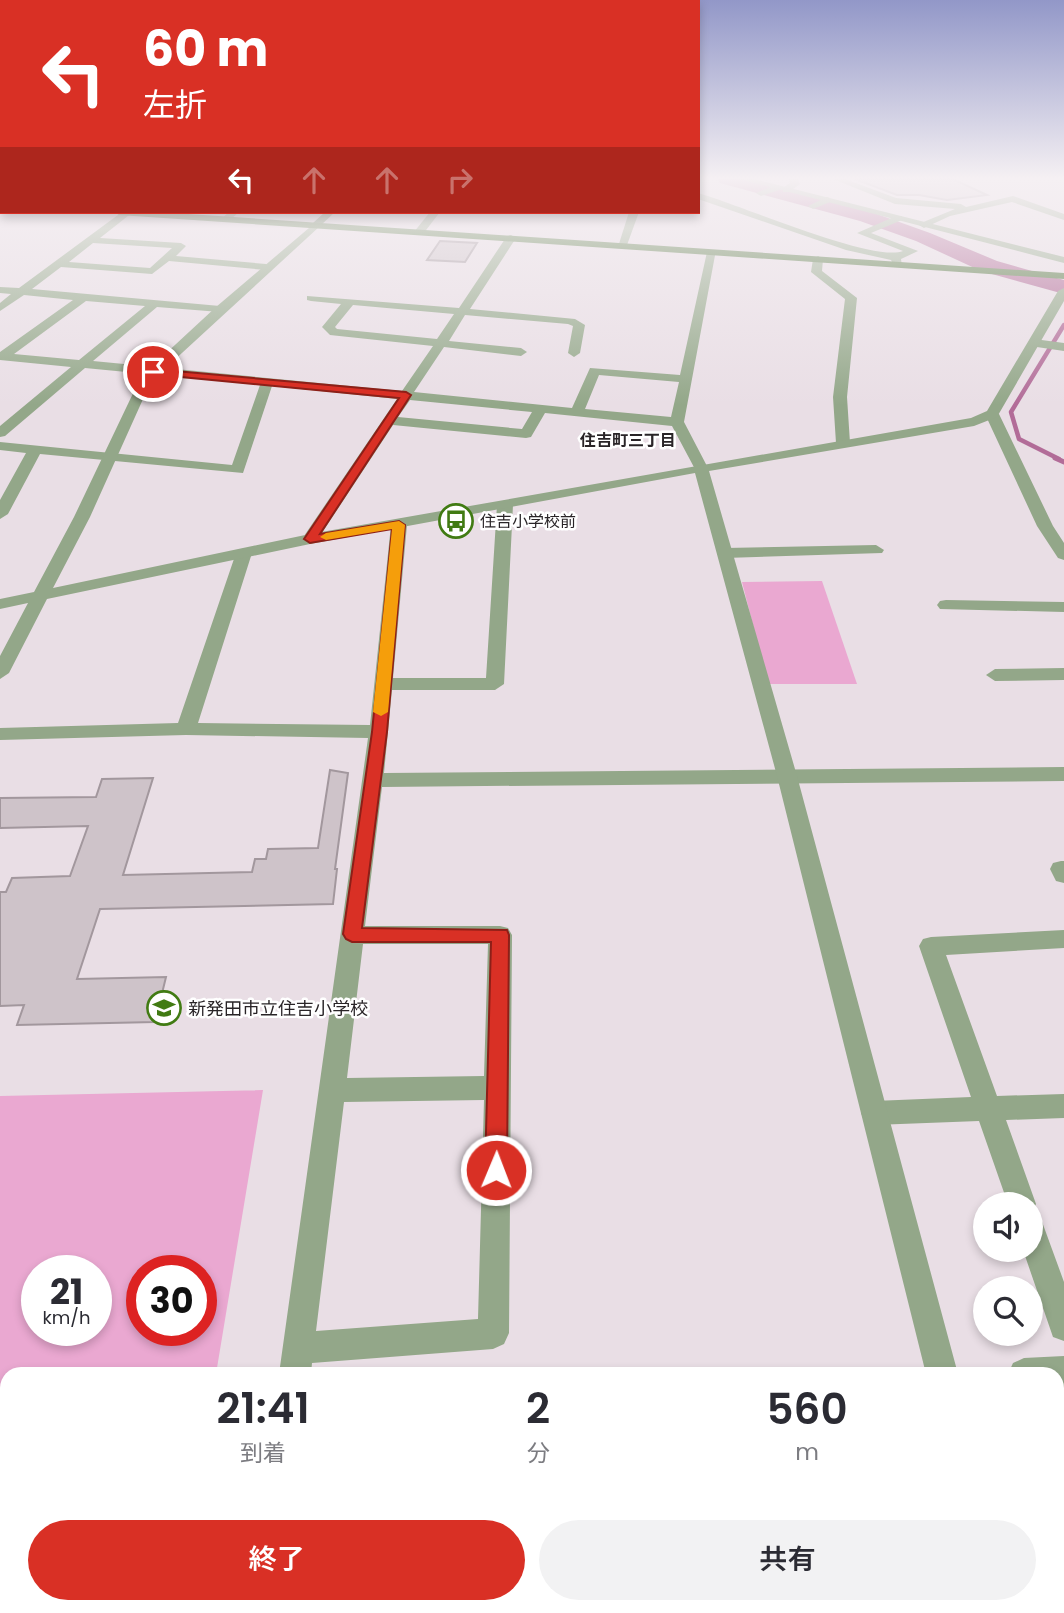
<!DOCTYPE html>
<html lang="ja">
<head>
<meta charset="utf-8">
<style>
	:root { --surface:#fff; --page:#f2f2f3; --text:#2b2b33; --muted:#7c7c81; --accent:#d93025 }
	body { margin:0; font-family:Poppins,"Noto Sans JP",sans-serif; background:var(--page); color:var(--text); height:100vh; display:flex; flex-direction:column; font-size:26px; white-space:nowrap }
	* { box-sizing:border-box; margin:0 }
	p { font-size:23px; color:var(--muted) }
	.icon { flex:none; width:38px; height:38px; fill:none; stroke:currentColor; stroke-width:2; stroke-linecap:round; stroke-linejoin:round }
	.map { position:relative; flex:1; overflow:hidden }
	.details { position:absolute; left:0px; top:1367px; width:1064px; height:247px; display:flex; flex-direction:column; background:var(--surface); border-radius:21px 21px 0 0; box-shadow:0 4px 10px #0003 }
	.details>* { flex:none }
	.banner { position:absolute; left:0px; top:0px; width:700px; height:214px; box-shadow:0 4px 10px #0003; background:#d93025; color:#fff; overflow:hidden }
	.fabs { position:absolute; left:973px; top:1192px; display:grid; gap:14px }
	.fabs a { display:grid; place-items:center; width:70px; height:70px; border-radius:50%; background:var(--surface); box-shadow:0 4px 10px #0003; font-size:35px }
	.speed { position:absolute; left:21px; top:1255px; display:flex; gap:14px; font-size:35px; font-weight:700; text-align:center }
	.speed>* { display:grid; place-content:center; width:91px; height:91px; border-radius:50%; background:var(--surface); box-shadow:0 4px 10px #0003; line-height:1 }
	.speed small { font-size:18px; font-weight:400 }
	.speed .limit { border:10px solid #d22; background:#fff; color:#111 }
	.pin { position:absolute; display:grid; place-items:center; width:60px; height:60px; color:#fff; margin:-30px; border:4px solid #fff; border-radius:50%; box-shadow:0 2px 7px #0007 }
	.me { position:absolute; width:77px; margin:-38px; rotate:1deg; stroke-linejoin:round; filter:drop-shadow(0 0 5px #0008) }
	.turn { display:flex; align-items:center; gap:24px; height:147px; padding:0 28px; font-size:32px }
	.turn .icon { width:91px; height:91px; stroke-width:2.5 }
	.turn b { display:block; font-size:49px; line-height:60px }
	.lanes { display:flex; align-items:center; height:66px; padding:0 28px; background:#0003; justify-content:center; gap:35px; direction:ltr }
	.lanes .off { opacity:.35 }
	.eta { display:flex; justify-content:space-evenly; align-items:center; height:119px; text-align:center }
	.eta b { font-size:42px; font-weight:600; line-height:49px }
	.cta { display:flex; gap:14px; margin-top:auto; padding:14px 28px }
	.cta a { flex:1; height:80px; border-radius:42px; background:var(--accent); color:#fff; font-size:28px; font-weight:600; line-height:80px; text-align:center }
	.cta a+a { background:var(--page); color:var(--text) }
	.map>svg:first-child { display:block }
	.green { fill:#eaa8d1; fill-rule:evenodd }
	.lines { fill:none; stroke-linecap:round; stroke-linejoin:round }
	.stream-far1 { stroke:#b26c98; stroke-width:4.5 }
	.stream { stroke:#b26c98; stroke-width:5 }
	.river { fill:#b26c98; fill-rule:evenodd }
	.building { fill:#cec3c9; stroke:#a2979d; stroke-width:2 }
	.minor { fill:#93a789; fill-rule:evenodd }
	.tertiary { fill:#93a789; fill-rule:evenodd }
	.secondary { fill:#6d8a5e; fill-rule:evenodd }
	.primary { fill:#52753e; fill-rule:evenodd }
	.route { fill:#d93025; stroke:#8d1f18; stroke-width:2 }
	.slow { fill:#f59e0b }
	.labels { text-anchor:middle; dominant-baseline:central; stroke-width:5; stroke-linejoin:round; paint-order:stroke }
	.far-neighbourhood-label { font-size:16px; font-weight:bold; fill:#292427; stroke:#fff }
	.far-poi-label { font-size:16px; fill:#292427; stroke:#fff; text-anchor:start }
	.poi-label { font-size:18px; fill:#292427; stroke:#fff; text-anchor:start }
</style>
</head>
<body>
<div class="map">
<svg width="1064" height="1613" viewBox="0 0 1064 1613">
	<rect width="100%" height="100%" fill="#e9dee5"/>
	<!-- green -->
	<g class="green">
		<polygon points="822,581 857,684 768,684 742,582"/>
		<path d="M 263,1090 L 216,1374 L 7,1374 L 7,1606 L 178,1607 L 177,1613 L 0,1613 L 0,1096 ZM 37,1270 L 96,1270 L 96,1330 L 37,1330 ZM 142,1270 L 201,1270 L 201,1330 L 142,1330 Z"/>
	</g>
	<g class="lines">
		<!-- stream-far1 -->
		<polyline class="stream-far1" points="1059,459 1019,439 1011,412 1064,325"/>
		<!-- stream -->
		<polyline class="stream" points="1055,458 1064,462"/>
		<!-- river -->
		<polygon class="river" points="718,179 749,179 874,213 930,233 997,261 1064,280 1064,294 981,271 916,241 860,221 720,183"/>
	</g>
	<!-- building -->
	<g class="building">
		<polygon points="855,179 953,179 987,195 947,200 919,195 897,195"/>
		<polygon points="440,241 477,243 465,262 427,260"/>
		<polygon points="330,770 348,773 335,869 337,869 333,904 100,909 77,979 166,977 155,1022 17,1025 24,1005 0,1006 0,892 6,892 12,878 70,876 88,826 0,828 0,798 96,797 102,779 153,778 123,875 252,872 255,859 266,859 268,849 318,848"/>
	</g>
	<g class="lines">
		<!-- minor -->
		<g class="minor">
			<polygon points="789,179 798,179 800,184 789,192 783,192 783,188 790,183"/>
			<polygon points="833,179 845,179 896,198 961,204 966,207 1013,196 1064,214 1064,220 1012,202 950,216 924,228 919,225 921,223 955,209 895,204"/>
			<polygon points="776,185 781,188 779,190 761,196 756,193"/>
			<path d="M 698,193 C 738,204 873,263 903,251 L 857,233 L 896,216 L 902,216 L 902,220 L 871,233 L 918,251 L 901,259 L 902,266 L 894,266 L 891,260 L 846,250 L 698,199 Z"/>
			<polygon points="827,197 830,198 830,202 813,209 808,206"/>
			<path d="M 122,212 L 133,212 L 100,238 L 181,243 L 186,246 L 176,256 L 266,264 L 271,267 L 266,270 L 169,261 L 152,274 L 61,267 L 32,289 L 220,306 L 226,309 L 220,312 L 157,307 L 93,361 L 402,391 L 433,346 L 330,335 L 322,327 L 341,304 L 311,301 L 307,300 L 307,296 L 459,308 L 507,236 L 511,235 L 516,238 L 470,309 L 575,319 L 585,325 L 580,353 L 574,357 L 568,353 L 573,326 L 568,324 L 465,315 L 449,341 L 521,348 L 527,352 L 521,356 L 444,347 L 414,392 L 572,408 L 590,368 L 680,375 L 707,252 L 716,250 L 684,422 L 708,468 L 706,471 L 696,471 L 672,426 L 545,413 L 531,437 L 526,438 L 393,425 L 316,542 L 310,544 L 302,539 L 397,399 L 272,386 L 243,473 L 40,454 L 8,514 L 0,519 L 0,500 L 26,453 L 0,450 L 0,442 L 232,465 L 260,385 L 85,368 L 5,436 L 0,437 L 0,426 L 71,367 L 0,360 L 0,352 L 73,300 L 24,295 L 0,311 L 0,303 L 11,294 L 0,293 L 0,287 L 19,288 ZM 93,243 L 172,248 L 150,268 L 69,262 ZM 86,301 L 145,306 L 79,360 L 14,354 ZM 353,305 L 454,314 L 437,339 L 337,329 L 335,327 ZM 599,375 L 679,382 L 671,417 L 585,409 ZM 410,400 L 532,412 L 522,429 L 398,417 Z"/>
			<polygon points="229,212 239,212 229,221 223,221 221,219"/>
			<polygon points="430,212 440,212 423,234 415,234 414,232"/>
			<polygon points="629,212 639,212 627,245 618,247"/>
			<polygon points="818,256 823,259 822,271 857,298 847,397 850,443 843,447 836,443 833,397 845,299 811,272 813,259"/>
			<polygon points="1034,339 1064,343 1064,351 1030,346 1030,340"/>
			<polygon points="992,410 999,414 1053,526 1064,543 1064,560 1058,558 1037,526 985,414"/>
			<path d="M 505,500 L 513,505 L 504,684 L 495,690 L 392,690 L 384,773 L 1064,767 L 1064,781 L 382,787 L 365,926 L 500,926 L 508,928 L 512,935 L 509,1333 L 504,1344 L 493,1349 L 312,1363 L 311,1374 L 279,1374 L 368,738 L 186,735 L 0,740 L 0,728 L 178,723 L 236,553 L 244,548 L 252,553 L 198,723 L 370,725 L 391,525 L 399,520 L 407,525 L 393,678 L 486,678 L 497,505 ZM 363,944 L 488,944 L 484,1076 L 347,1078 ZM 484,1100 L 478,1319 L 316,1331 L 344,1102 Z"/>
			<polygon points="876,545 884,550 882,553 725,558 717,553 725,548"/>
			<polygon points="946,600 1064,602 1064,612 940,609 937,605 940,601"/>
			<polygon points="1064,668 1064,680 995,681 986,675 995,669"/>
			<polygon points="1061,861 1064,861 1064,883 1056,881 1050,869 1053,863"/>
			<polygon points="1064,930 1064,948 946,955 997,1096 1064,1094 1064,1118 1006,1120 1036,1204 1031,1214 1031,1204 1008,1204 979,1121 874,1125 865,1122 861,1113 865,1104 874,1101 971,1097 919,946 923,939 931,937"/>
			<polygon points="1031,1215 1041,1219 1064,1282 1064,1341 1053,1337 1023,1250 1031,1250"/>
			<polygon points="1064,1356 1064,1388 1057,1388 1057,1374 1008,1374 1013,1363 1024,1358"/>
			<polygon points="246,1606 282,1606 281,1613 245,1613"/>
		</g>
		<!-- tertiary -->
		<g class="tertiary">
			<polygon points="739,179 754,179 1064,257 1064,263"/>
			<polygon points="316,222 321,225 319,227 158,375 148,388 90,517 53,588 310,534 971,418 987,411 1058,291 1064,288 1064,301 997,417 974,426 709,471 797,776 958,1374 926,1374 777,776 695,473 310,544 47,599 9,673 0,679 0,656 28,603 0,609 0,599 34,592 74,517 137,385 149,369 216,307"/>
			<polygon points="984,1606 1020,1606 1022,1613 986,1613"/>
		</g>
		<!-- secondary -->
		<polygon class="secondary" points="325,212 335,212 319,227 313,227 313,223"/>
		<!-- primary -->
		<g class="primary">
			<rect x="0" y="200" width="2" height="6"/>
			<polygon points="114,212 158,212 1064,273 1064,279 119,215"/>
		</g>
	</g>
	<!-- sky -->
	<linearGradient id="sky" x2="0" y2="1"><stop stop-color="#9297c8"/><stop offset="0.44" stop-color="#f5f0f3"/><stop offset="1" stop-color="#f5f0f3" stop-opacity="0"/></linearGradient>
	<rect width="1064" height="405" fill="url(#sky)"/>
	<!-- route -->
	<polygon class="route" points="153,369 406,392 411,395 320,534 399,521 405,525 387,732 362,928 507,930 509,935 507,1170 503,1177 496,1180 488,1177 485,1170 491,942 352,942 346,939 343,934 372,732 392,529 310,543 304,539 399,398 150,374 150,370"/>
	<!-- slow -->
	<polygon class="slow" points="399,521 405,525 388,712 381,716 373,712 392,529 326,540 320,537 326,533"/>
	<!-- icons -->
	<defs>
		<g id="bus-ring" transform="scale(1.75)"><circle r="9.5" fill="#fff" stroke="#417b13" stroke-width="1.5"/><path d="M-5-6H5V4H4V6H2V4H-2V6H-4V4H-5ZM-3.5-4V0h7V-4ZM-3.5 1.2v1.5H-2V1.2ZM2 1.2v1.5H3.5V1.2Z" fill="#417b13"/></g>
		<g id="school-ring" transform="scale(1.75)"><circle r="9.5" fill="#fff" stroke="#417b13" stroke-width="1.5"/><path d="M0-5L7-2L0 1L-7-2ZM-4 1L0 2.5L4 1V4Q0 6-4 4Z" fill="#417b13"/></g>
	</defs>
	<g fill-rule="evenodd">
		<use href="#bus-ring" x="456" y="521"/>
		<use href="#school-ring" x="164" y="1008"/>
	</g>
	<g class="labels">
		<!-- far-neighbourhood labels -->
		<g class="far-neighbourhood-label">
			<text x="628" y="440">住吉町三丁目</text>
		</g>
		<!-- far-poi labels -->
		<g class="far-poi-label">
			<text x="480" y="521">住吉小学校前</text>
		</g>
		<!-- poi labels -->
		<g class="poi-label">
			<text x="188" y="1008">新発田市立住吉小学校</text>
		</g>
	</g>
</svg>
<div class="fabs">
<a><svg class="icon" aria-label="sound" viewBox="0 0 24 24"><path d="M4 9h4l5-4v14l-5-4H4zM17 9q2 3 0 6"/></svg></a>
<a><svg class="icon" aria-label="search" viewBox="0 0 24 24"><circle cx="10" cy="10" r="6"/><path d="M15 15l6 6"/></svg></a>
</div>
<div class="speed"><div>21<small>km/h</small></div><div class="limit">30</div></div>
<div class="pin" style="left:153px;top:372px;background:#d93025"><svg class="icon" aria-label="arrive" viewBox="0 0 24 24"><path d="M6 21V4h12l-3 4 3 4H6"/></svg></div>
<svg class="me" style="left:496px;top:1170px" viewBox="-20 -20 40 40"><circle r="17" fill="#d93025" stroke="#fff" stroke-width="3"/><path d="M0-11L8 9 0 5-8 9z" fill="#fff"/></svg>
<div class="banner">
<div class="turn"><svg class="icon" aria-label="left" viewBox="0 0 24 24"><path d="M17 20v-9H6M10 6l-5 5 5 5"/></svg><div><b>60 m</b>左折</div></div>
<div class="lanes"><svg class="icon" aria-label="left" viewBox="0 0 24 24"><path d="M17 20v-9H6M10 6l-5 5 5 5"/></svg><svg class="icon off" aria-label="ahead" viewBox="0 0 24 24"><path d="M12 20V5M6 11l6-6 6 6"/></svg><svg class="icon off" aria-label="ahead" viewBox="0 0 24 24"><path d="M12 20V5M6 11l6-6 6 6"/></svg><svg class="icon off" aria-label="right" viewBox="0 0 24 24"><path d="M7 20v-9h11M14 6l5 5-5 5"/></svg></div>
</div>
<section class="details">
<div class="eta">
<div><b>21:41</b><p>到着</p></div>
<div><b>2</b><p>分</p></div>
<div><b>560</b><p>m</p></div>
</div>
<div class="cta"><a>終了</a><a>共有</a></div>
</section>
</div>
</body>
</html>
